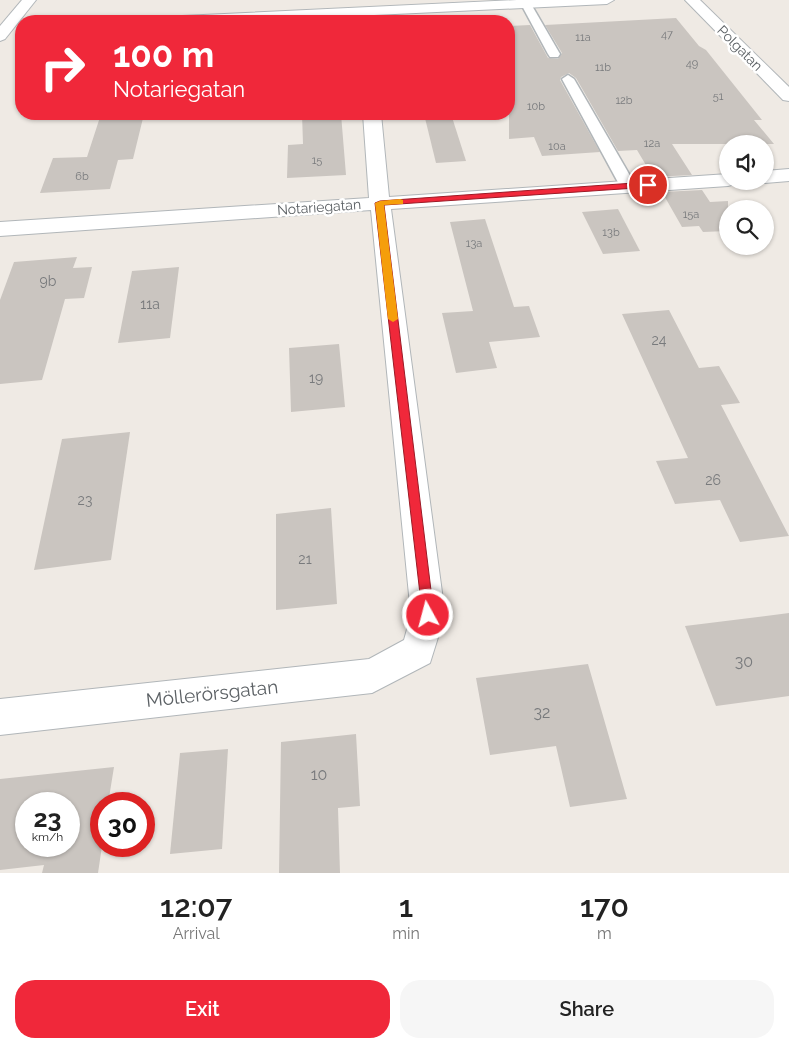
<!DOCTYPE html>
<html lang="en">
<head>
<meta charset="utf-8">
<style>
	:root { --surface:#fff; --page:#f6f6f6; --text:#222; --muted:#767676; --accent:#f0283a }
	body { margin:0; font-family:Raleway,sans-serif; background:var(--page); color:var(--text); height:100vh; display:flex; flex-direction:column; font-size:19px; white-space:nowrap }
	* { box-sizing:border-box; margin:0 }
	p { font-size:16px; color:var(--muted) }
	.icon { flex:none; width:28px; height:28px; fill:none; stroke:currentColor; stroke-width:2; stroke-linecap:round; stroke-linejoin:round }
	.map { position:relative; height:873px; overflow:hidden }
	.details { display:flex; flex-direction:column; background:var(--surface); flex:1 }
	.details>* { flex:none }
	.top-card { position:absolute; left:15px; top:15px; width:500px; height:105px; border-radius:20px; box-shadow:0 1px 4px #0004; background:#f0283a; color:#fff; overflow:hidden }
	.tools { position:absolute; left:719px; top:135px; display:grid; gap:10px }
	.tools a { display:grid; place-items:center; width:55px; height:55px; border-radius:50%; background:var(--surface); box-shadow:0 1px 4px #0004; font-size:25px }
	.speed { position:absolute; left:15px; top:792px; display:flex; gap:10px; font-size:25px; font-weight:700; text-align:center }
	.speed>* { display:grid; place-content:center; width:65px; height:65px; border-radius:50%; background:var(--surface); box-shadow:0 1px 4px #0004; line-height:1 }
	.speed small { font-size:12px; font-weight:400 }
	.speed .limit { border:8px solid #d22; background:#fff; color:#111 }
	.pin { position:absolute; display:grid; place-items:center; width:42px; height:42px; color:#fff; margin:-21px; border:2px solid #fff; border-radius:50%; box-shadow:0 1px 5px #0007 }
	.me { position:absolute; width:55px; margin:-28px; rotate:353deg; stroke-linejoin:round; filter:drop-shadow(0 0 4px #0008) }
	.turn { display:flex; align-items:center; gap:18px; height:105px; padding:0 15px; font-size:22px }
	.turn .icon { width:65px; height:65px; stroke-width:2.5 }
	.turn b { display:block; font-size:35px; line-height:42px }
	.eta { display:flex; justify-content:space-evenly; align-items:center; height:85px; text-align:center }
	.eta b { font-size:30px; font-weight:600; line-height:35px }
	.button { display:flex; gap:10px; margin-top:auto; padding:10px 15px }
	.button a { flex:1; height:58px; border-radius:20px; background:var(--accent); color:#fff; font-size:20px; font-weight:600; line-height:58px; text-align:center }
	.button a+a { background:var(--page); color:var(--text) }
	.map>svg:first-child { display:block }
	.building { fill:#cac5c0; fill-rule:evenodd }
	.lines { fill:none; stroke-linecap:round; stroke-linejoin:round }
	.service-casing { stroke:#b1b6b9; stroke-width:3 }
	.minor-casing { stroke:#b1b6b9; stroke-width:2 }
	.service { fill:#fff; fill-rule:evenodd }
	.minor { fill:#fff; fill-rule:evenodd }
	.route { fill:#f0283a; stroke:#9c1a26 }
	.slow { fill:#f59e0b }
	.labels { text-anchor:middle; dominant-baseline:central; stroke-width:5; stroke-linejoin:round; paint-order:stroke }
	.far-number-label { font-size:11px; fill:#787a7c }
	.far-street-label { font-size:14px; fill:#5c6165; stroke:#fff }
	.number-label { font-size:14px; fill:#787a7c }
	.near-number-label { font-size:16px; fill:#787a7c }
	.near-street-label { font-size:19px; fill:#5c6165; stroke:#fff }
</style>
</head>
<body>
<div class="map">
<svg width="789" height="873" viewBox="0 0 789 873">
	<rect width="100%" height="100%" fill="#efeae4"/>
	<!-- building -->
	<g class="building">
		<polygon points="676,18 699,46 706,50 762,120 754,120 774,144 730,144 728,141 728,144 672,144 692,175 653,177 637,150 618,151 576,78 569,73 561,77 560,80 600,152 542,156 534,137 509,139 509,26 530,25 548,58 558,59 562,53 545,25"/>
		<polygon points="101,114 144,114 133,159 118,160 110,189 40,193 53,158 87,157"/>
		<polygon points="302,114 341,114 346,175 287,178 288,145 303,144"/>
		<polygon points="424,114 451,114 466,161 436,163"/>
		<polygon points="702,190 710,202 728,201 728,231 703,232 699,226 682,227 662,192"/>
		<polygon points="618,209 640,251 603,254 582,212"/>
		<polygon points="485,219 514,307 529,306 540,337 489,342 497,368 456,373 442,313 473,311 450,222"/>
		<polygon points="77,257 73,268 92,267 84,298 65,299 42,380 0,384 0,300 14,262"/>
		<polygon points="179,267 170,338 118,343 132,271"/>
		<polygon points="669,310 699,368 719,366 740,403 721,405 789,536 740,542 720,500 675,504 656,461 688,458 622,314"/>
		<polygon points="339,344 345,407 291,412 289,348"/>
		<polygon points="130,432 111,560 34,570 62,439"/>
		<polygon points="331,508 337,604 276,610 276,514"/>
		<polygon points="789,613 789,696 716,706 685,626"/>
		<polygon points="588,664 627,799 570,807 556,746 490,755 476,678"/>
		<polygon points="356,734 360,806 338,808 340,873 279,873 281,742"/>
		<polygon points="228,749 222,849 170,854 180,753"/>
		<path d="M 114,767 L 108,804 L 101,804 L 102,846 L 98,873 L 42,873 L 44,865 L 0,870 L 0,779 ZM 26,804 L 69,804 L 69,846 L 26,846 Z"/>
	</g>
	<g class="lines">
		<!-- service casing -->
		<g class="service-casing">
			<g id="service">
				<polygon points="526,1 531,4 560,54 558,57 550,57 548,54 521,4"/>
				<polygon points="568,75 574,79 636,186 633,189 623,189 620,186 562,79"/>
			</g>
		</g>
		<!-- minor casing -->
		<g class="minor-casing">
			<g id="minor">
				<polygon points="22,0 36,0 5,39 0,41 0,26"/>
				<polygon points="517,0 614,0 607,4 248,21 154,21 156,18 161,17"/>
				<polygon points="685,0 700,0 789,87 789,101 783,100"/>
				<polygon points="363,114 381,114 389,197 728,174 728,181 737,181 735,184 728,186 391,209 445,615 430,663 372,693 0,735 0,699 369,659 404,640 411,615 371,210 0,236 0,222 369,198"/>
				<polygon points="789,169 789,181 765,183 759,181 765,181 765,171"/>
			</g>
		</g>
		<!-- service -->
		<use href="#service" class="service"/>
		<!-- minor -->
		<use href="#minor" class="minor"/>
	</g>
	<!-- route -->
	<polygon class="route" points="648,182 651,183 651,187 384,205 434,615 432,620 428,622 423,620 375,203 380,201"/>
	<!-- slow -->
	<polygon class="slow" points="400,199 403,200 403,204 384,205 398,319 393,322 388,319 375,203 380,201"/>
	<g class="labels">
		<!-- far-number labels -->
		<g class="far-number-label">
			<text x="667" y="34">47</text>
			<text x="583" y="37">11a</text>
			<text x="692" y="63">49</text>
			<text x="603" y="67">11b</text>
			<text x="718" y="96">51</text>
			<text x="624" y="100">12b</text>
			<text x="536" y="106">10b</text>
			<text x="652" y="143">12a</text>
			<text x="557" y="146">10a</text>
			<text x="317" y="160">15</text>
			<text x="82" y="176">6b</text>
			<text x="691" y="214">15a</text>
			<text x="611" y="232">13b</text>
			<text x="474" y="243">13a</text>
		</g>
		<!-- far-street labels -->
		<g class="far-street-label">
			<text transform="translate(740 48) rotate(45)">Polgatan</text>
			<text transform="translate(319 207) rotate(-4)">Notariegatan</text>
		</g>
		<!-- number labels -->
		<g class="number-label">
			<text x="48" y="281">9b</text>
			<text x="150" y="304">11a</text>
			<text x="659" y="340">24</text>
			<text x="316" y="378">19</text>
			<text x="713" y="480">26</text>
			<text x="85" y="500">23</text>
			<text x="305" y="559">21</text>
		</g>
		<!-- near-number labels -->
		<g class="near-number-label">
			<text x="744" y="661">30</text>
			<text x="542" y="712">32</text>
			<text x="319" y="774">10</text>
		</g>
		<!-- near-street labels -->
		<g class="near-street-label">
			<text transform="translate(212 693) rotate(-6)">Möllerörsgatan</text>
		</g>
	</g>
</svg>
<div class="tools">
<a><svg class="icon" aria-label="sound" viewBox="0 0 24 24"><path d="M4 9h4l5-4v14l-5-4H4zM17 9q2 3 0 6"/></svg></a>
<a><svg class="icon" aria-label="search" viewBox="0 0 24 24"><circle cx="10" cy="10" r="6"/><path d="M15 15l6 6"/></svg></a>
</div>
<div class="speed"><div>23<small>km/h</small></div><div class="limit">30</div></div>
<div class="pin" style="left:648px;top:185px;background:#d93025"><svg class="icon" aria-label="arrive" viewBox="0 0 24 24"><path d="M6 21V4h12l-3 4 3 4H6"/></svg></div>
<svg class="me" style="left:428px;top:615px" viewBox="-20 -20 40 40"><circle r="17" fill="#f0283a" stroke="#fff" stroke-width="3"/><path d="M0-11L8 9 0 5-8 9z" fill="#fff"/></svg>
<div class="top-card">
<div class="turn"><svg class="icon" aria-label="right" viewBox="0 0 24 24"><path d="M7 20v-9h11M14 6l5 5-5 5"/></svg><div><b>100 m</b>Notariegatan</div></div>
</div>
</div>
<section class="details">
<div class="eta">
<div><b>12:07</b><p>Arrival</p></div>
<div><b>1</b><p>min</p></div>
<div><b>170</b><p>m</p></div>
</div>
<div class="button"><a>Exit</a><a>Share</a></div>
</section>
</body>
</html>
